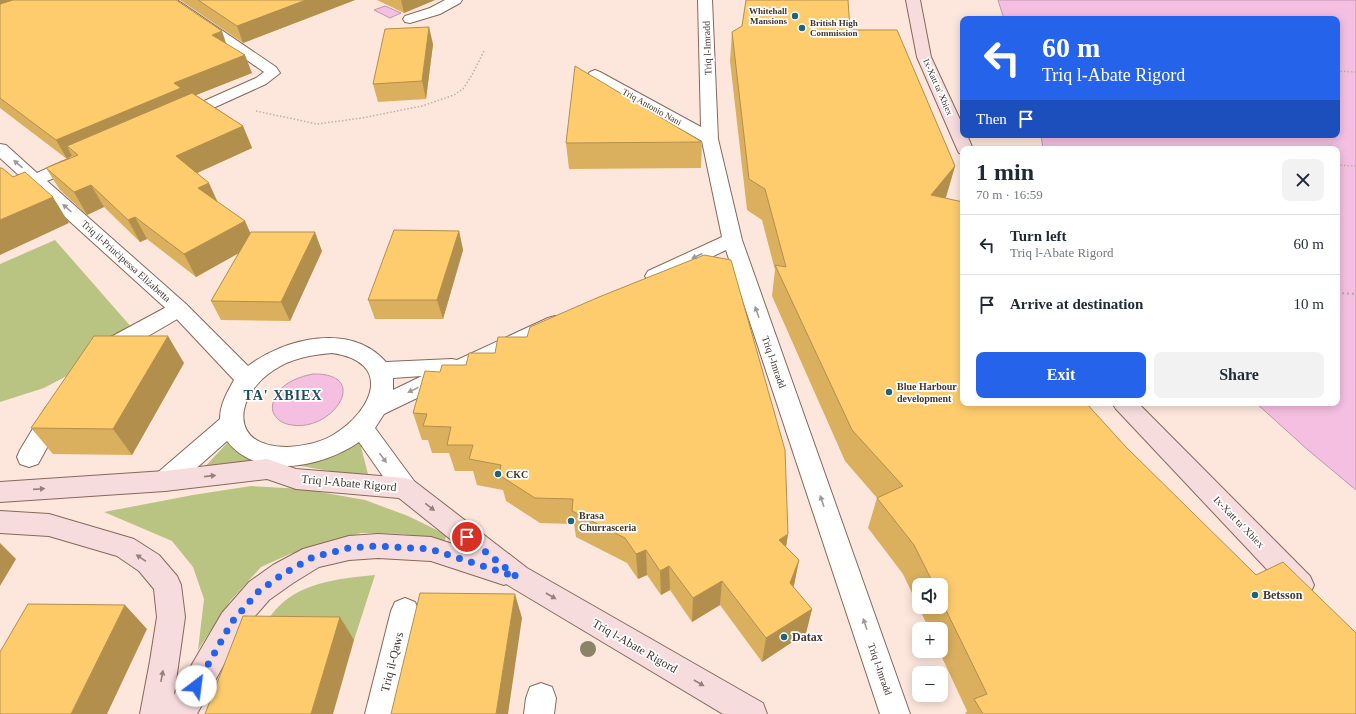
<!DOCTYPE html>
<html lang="en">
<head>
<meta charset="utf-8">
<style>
	:root { --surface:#fff; --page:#f2f2f3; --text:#1f2937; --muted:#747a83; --line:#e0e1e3; --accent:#2563eb }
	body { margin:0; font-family:Georgia,serif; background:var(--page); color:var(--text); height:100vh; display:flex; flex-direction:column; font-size:15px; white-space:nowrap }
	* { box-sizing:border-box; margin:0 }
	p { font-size:13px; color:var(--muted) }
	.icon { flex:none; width:22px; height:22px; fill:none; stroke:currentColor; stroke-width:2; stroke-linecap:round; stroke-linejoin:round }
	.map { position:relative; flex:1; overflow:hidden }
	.panel { position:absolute; left:960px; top:146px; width:380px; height:260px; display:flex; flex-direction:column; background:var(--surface); border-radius:8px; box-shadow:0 2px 10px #0003 }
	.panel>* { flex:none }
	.guide { position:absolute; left:960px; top:16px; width:380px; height:122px; border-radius:8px; box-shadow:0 2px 10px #0003; background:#2563eb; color:#fff; overflow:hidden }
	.controls { position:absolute; left:912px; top:578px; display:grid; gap:8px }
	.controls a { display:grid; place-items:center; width:36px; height:36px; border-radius:8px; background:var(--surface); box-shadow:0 2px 10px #0003; font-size:20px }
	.pin { position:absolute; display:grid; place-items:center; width:34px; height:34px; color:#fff; margin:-17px; border:2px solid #fff; border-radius:50%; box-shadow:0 1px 4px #0007 }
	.me { position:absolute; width:44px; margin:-22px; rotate:30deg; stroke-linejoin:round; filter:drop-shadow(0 0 3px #0008) }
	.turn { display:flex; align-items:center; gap:14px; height:84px; padding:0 16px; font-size:18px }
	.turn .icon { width:52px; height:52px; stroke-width:2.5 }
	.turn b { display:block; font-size:28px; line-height:34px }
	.then { display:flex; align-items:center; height:38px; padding:0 16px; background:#0003; gap:8px; font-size:15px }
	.round { display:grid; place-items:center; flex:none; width:42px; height:42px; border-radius:8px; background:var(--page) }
	.overview { display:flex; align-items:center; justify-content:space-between; height:68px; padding:0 16px }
	h1 { font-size:24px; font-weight:700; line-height:30px }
	.cta { display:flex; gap:8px; margin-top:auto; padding:8px 16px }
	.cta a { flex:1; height:46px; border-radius:8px; background:var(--accent); color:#fff; font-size:16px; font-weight:700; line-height:46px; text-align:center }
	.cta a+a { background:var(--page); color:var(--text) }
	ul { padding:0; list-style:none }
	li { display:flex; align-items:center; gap:12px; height:60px; padding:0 16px; border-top:1px solid var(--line) }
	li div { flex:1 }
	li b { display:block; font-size:15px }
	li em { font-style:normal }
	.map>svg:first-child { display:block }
	.green { fill:#b9c382 }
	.water { fill:#f5bfe1; stroke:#bf96ab }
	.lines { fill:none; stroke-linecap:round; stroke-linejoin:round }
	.service-casing { stroke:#876859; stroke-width:2 }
	.minor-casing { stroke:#876859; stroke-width:2 }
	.secondary-casing { stroke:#876859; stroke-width:2 }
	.path-far1 { stroke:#c1aea5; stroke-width:1.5; stroke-dasharray:1.5 2; stroke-linecap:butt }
	.path { stroke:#c1aea5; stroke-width:2.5; stroke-dasharray:2 3; stroke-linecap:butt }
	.service { fill:#fff; fill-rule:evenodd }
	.minor { fill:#fff; fill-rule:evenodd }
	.secondary { fill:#f7dcde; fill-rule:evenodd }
	.tree { fill:#8b8367 }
	.wall { fill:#daaf5e; fill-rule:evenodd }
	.shaded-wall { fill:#b28f4c }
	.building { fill:#fecc6d; stroke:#b28f4c }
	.oneway { fill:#a09a96 }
	.oneway2 { fill:#93807d }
	.route { stroke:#2563eb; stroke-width:7; stroke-dasharray:0 12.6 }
	.poi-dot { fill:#1f6575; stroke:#fff; stroke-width:1.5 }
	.labels { text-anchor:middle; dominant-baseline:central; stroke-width:3.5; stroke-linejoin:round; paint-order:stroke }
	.far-poi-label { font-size:9px; font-weight:bold; fill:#42352e; stroke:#fff; text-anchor:end }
	.far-street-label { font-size:9px; fill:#42352e; stroke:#fff }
	.street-label { font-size:10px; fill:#42352e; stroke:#fff }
	.poi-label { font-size:10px; font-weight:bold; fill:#42352e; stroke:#fff; text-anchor:start }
	.near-street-label { font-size:12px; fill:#42352e; stroke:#fff }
	.near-poi-label { font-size:12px; font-weight:bold; fill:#42352e; stroke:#fff; text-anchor:start }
	.district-label { font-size:14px; font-weight:bold; letter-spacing:1px; fill:#1a505e; stroke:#fff }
</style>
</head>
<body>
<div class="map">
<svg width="1356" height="714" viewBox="0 0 1356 714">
	<rect width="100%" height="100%" fill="#fde7dd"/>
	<!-- green -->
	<g class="green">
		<polygon points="55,240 140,337 44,388 0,402 0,264"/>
		<polygon points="231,439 258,456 359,439 369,478 284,463 198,474"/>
		<polygon points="251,486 303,489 365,500 408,516 447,535 444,542 403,534 361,533 290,554 261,567 230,601 198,650 204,599 193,567 172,541 104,512 193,495"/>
		<path d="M 375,575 L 354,640 L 261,639 C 264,631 267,621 272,614 C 297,582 337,579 375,575 Z"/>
	</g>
	<!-- water -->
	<g class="water">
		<polygon points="998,0 1356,0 1356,490 1308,450 1256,403 1337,403 1337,149 1043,149 1041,135 1337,135 1337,19 1004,19"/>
		<polygon points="385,6 401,13 390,18 374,10"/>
		<path d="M 313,374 C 372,373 333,432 292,425 C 284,424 278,421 274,414 C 272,411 272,407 273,403 C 277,385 297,377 313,374 Z"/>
	</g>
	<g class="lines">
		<!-- service casing -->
		<g class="service-casing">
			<g id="service">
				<polygon points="179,302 186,304 189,309 186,314 112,357 104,359 96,357 93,351 96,345 172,304"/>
				<polygon points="54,404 62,407 66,413 38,464 29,467 20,464 17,457 20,450 46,407"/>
			</g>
		</g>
		<!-- minor casing -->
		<g class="minor-casing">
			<g id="minor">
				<polygon points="161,0 177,0 276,67 280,73 266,84 189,119 183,121 177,119 175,116 177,113 256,78 264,72"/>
				<polygon points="445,0 462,0 460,3 440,14 410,23 405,22 403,19 405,16 430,8"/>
				<polygon points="698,0 712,0 718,139 742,240 910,714 880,714 726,250 662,281 655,283 648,281 645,276 648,271 722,237 702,141 590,78 587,75 590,72 595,70 600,72 701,127"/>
				<path d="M 0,144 L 6,145 L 37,173 C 51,167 70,155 84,158 L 87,162 L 84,166 L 47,181 L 186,304 L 248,366 C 285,338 351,322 386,362 L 452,359 L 457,360 L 548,318 L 555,316 L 562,318 L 566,323 L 562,328 L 384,414 L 375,428 L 414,481 L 418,488 L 414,495 L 405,498 L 396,495 L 359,442 C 323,467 258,481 227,441 L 174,488 L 165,491 L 156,488 L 152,481 L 156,474 L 220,419 C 220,404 227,393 234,380 L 172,314 L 33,188 L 0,200 L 0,188 L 23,179 L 0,158 ZM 332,353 C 394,362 373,411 333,435 C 320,443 303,446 287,447 C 227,447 235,395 274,370 C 291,358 312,355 332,353 ZM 422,376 L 393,390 L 393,378 Z"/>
				<polygon points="405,598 415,602 419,611 395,714 365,714 391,611 395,602"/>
				<polygon points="541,683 552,687 556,698 554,714 524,714 526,698 530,687"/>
			</g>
		</g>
		<!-- secondary casing -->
		<g class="secondary-casing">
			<g id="secondary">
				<polygon points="906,0 920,0 931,57 963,126 963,135 967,135 973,149 963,149 963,154 959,153 957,149 917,57"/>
				<polygon points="1112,403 1138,403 1310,576 1314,585 1310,594 1300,597 1290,594 1116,409"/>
				<polygon points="267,459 296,469 405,478 414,481 527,568 763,703 767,714 723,714 506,584 504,585 431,561 378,558 349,560 319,567 293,583 269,600 242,631 197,714 140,714 150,661 157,617 154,589 139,571 117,556 49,536 0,533 0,511 49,514 134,539 159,555 177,576 181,585 185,617 174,695 222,613 249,582 273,565 303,549 349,536 378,534 431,537 459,546 399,498 296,489 267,479 165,491 0,502 0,482 165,471"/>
			</g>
		</g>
		<!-- path-far1 -->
		<g class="path-far1">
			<polyline points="1337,71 1356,72"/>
			<polyline points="256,111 317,124 362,118 422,106 454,95 463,89 472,75 484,51"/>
			<polyline points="1337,165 1356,166"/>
		</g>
		<!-- path -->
		<polyline class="path" points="1337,293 1356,294"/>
		<!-- service -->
		<use href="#service" class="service"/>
		<!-- minor -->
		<use href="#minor" class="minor"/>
		<!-- secondary -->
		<use href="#secondary" class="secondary"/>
	</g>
	<!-- trees -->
	<circle class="tree" cx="588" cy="649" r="8"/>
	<!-- wall -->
	<g class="wall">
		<polygon points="0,0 226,43 252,73 196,95 243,126 252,148 197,173 218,203 245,221 250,233 322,251 290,321 221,320 211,301 239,253 196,277 147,239 140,242 104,207 87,215 60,190 46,168 73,157 72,156 67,159 0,108"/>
		<polygon points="180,0 355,0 243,43"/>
		<polygon points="377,0 435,0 404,13"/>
		<path d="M 850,30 L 955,166 L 946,197 L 945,198 L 963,403 L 1356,714 L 965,714 L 967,711 L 939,651 L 941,651 L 941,629 L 929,629 L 903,574 L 868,528 L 877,498 L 845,461 L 772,296 L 775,270 L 762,220 L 747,210 L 730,61 L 732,32 ZM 919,585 L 941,585 L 941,607 L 919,607 Z"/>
		<polygon points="433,44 426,99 378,102 373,84"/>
		<polygon points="702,142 701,168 569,169 566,143"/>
		<polygon points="459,231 463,250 443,319 375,319 368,300"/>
		<polygon points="184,363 132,455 53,454 31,428"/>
		<polygon points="425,371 788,534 786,547 799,560 794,585 793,587 812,609 806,633 762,662 720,605 692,622 670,590 661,595 647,575 638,579 627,563 576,537 574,524 540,523 506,501 503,490 477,485 473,471 455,471 449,453 432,453 428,440 422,440 413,413"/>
	</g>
	<!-- shaded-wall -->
	<g class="shaded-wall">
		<polygon points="0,0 40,0 0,13"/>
		<polygon points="306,0 355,0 243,43 237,26"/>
		<polygon points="401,0 435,0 404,13"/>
		<polygon points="429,27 433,44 426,99 422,81"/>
		<polygon points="222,31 228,49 212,35"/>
		<polygon points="245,55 252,73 67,146 72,156 67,159 56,140 174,83"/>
		<polygon points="243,126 252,148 186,178 176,156"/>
		<polygon points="955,166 946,197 923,226 931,195"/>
		<polygon points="209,183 219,205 198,188"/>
		<polygon points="91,185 104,207 87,215 74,192"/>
		<polygon points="53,197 69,223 0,255 0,220"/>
		<polygon points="135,217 147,239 140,242 128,220"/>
		<polygon points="245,221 255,244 196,277 184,254"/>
		<polygon points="459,231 463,250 443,319 437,300"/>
		<polygon points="315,232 322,251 290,321 281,302"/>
		<polygon points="168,336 184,363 132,455 113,429"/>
		<polygon points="788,534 784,559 779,540"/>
		<polygon points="0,543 16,559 0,586"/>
		<polygon points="646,550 647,575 638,579 636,554"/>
		<polygon points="799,560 794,585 785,607 790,583"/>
		<polygon points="669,566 670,590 661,595 660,571"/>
		<polygon points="722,581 720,605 692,622 693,598"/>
		<polygon points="515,594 522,618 508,714 496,714"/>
		<polygon points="125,605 147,629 107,714 71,714"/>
		<polygon points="812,609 806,633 762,662 766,638"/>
		<polygon points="340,617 354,640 333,714 311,714"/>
	</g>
	<!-- building -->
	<g class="building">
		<polygon points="13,0 176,0 222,31 212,35 245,55 174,83 181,88 56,140 0,98 0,4"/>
		<polygon points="198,0 306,0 237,26"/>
		<polygon points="746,0 848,0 850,30 897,30 955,166 931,195 963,202 963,403 1086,403 1126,447 1256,575 1283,562 1356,633 1356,714 983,714 974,699 987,694 941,600 941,585 934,585 914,545 877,498 903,486 852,430 775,265 786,267 765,189 749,179 732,32 742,26"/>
		<polygon points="429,27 422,81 373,84 385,29"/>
		<polygon points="575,66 702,142 566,143"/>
		<polygon points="192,93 243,126 176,156 209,183 198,188 245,221 184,254 135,217 128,220 91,185 74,192 46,168 78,155 67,146"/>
		<polygon points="0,168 2,168 13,177 25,172 53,197 0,220"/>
		<polygon points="394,230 459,231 437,300 368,300"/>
		<polygon points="251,232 315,232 281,302 211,301"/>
		<polygon points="704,255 731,260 785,450 788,534 779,540 799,560 790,583 812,609 766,638 722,581 693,598 669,566 660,571 646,550 636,554 625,538 572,511 573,499 535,498 499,475 501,465 469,459 473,445 447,445 451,427 423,426 427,414 413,413 425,371 440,372 442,365 466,365 469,353 495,353 498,337 527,337 530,327 599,297"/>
		<polygon points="94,336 168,336 113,429 31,428"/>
		<polygon points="420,593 515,594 496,714 391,714"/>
		<polygon points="28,604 125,605 71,714 0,714 0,652"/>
		<polygon points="243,616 340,617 311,714 205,714"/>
	</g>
	<!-- one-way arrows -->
	<defs><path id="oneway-solid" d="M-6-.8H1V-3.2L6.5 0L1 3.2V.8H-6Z"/></defs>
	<g class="oneway">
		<use href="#oneway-solid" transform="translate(18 164) rotate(-139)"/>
		<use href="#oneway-solid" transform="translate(67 208) rotate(-138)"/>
		<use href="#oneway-solid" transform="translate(697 256) rotate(155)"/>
		<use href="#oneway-solid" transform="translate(757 312) rotate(-109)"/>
		<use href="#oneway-solid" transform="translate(413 390) rotate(154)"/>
		<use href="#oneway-solid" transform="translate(383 458) rotate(54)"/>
		<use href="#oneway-solid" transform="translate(822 501) rotate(-109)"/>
		<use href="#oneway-solid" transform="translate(865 624) rotate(-109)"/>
	</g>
	<g class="oneway2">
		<use href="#oneway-solid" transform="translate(210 476) rotate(-6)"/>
		<use href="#oneway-solid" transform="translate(39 489) rotate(-4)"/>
		<use href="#oneway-solid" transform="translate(430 507) rotate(38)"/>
		<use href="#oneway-solid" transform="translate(141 558) rotate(-146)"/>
		<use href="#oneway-solid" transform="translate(551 596) rotate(30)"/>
		<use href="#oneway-solid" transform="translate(162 676) rotate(-79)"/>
		<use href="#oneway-solid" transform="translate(699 683) rotate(30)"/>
	</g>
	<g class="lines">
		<!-- route -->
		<polyline class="route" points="196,686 232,622 259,591 283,574 313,557 349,548 378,546 430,549 517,577 467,537"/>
	</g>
	<!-- markers -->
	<g class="poi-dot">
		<circle cx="795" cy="16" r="4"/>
		<circle cx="802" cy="28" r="4"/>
		<circle cx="889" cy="392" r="4"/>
		<circle cx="498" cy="474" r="4"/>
		<circle cx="571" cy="521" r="4"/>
		<circle cx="1255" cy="595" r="4"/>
		<circle cx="784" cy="637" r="4"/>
	</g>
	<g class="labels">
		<!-- far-poi labels -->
		<g class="far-poi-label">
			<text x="787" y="11">Whitehall<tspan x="787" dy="10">Mansions</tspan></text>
			<text x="810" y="23" text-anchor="start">British High<tspan x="810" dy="10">Commission</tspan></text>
		</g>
		<!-- far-street labels -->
		<g class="far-street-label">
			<text transform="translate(938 87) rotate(66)">Ix-Xatt ta' Xbiex</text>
			<text transform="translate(652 107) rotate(29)">Triq Antonio Nani</text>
		</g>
		<!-- street labels -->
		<g class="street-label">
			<text transform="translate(707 48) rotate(-92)">Triq l-Imradd</text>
			<text transform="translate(126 261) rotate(42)">Triq il-Prinċipessa Eliżabetta</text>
			<text transform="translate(774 362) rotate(71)">Triq l-Imradd</text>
			<text transform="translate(1239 522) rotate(46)">Ix-Xatt ta' Xbiex</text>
			<text transform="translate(880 669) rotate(71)">Triq l-Imradd</text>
		</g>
		<!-- poi labels -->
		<g class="poi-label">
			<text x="897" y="386">Blue Harbour<tspan x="897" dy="12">development</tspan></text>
			<text x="506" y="474">CKC</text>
			<text x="579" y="515">Brasa<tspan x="579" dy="12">Churrasceria</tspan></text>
		</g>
		<!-- near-street labels -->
		<g class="near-street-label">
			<text transform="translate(349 483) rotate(5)">Triq l-Abate Rigord</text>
			<text transform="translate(635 646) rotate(30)">Triq l-Abate Rigord</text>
			<text transform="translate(392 662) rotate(-76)">Triq il-Qaws</text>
		</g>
		<!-- near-poi labels -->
		<g class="near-poi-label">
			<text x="1263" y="595">Betsson</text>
			<text x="792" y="637">Datax</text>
		</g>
		<!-- district labels -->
		<g class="district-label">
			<text x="283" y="395">TA' XBIEX</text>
		</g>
	</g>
</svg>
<div class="controls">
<a><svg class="icon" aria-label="sound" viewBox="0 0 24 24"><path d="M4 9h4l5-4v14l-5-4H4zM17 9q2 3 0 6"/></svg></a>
<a>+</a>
<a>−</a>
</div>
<div class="pin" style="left:467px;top:537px;background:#d93025"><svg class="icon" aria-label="arrive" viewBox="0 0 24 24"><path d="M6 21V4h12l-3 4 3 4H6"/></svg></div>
<svg class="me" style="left:196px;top:686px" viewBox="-20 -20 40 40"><circle r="19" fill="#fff"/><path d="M0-13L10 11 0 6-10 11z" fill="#2563eb"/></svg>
<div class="guide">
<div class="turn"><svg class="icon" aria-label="left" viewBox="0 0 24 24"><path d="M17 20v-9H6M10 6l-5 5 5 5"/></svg><div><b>60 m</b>Triq l-Abate Rigord</div></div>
<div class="then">Then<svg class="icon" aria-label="arrive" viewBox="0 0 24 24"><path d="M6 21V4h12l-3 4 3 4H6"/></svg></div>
</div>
<section class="panel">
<div class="overview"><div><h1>1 min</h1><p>70 m · 16:59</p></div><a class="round"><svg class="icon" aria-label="close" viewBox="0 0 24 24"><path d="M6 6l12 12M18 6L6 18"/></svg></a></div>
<ul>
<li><svg class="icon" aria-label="left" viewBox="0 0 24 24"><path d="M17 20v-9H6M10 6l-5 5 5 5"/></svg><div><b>Turn left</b><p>Triq l-Abate Rigord</p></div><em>60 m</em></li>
<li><svg class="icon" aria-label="arrive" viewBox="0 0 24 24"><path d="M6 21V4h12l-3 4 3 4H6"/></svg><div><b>Arrive at destination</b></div><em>10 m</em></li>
</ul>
<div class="cta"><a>Exit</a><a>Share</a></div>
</section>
</div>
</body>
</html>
